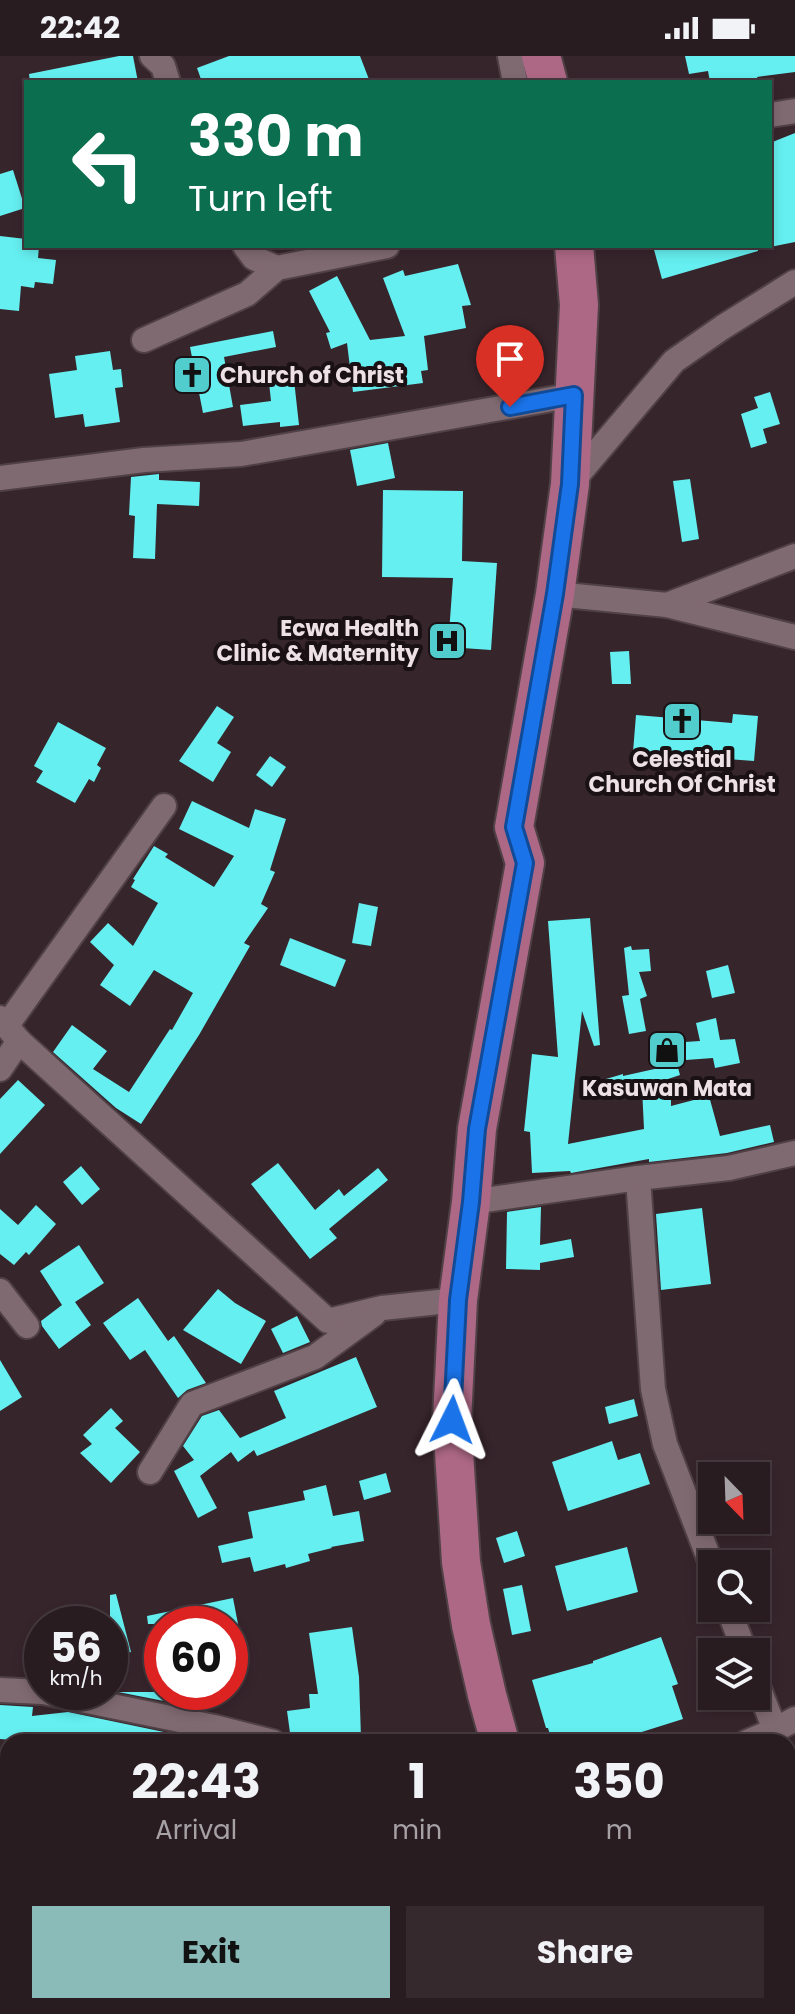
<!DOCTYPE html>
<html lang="en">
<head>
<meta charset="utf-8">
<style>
	:root { --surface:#291c21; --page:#35292e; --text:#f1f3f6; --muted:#a5a1a5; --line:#453a3f; --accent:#8bbbb9 }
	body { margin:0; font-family:Poppins,sans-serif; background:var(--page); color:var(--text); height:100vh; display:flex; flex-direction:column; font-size:30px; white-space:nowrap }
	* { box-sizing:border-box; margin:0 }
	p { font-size:26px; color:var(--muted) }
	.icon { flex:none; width:44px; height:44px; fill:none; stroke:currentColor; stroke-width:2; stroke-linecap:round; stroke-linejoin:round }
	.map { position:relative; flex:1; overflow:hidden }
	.panel { position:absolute; left:0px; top:1678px; width:796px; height:280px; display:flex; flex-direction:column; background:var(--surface); border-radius:24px 24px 0 0; box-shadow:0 4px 12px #0003,0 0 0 2px var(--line) }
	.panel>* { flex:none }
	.banner { position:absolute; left:24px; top:24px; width:748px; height:168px; border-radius:0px; box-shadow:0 4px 12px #0003,0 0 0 2px var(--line); background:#0b6e4f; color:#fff; overflow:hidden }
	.needle { width:52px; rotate:157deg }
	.controls { position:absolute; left:698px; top:1406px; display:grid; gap:16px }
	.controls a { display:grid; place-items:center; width:72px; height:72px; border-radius:0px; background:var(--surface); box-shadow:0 4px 12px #0003,0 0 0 2px var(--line); font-size:40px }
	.speed { position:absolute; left:24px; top:1550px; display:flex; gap:16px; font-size:40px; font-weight:700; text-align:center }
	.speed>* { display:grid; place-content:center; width:104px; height:104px; border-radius:50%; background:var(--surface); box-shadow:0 4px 12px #0003,0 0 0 2px var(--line); line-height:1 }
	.speed small { font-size:20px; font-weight:400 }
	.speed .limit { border:12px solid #d22; background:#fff; color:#111 }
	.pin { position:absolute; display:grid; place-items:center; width:68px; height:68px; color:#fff; margin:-82px -34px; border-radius:50% 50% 50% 0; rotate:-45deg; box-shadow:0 0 8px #0007 }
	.pin .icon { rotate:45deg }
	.me { position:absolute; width:88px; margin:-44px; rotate:3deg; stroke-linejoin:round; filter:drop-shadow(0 0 6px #0008) }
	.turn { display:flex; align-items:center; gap:28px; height:168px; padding:0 32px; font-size:36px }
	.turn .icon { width:104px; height:104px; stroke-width:2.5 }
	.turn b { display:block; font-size:56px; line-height:68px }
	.eta { display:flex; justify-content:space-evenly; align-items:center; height:136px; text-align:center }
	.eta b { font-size:48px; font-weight:700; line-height:56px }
	.primary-button { display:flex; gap:16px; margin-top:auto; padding:16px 32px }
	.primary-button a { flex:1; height:92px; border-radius:0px; background:var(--accent); color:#111; font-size:32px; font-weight:700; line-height:92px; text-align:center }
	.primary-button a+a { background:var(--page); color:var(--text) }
	.status { display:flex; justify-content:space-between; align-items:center; height:56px; padding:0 40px; background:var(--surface); direction:ltr }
	.status svg { height:22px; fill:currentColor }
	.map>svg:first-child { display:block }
	.building { fill:#65eff0 }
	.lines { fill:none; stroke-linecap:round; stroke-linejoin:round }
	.minor-casing { stroke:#504146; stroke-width:28 }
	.primary-casing { stroke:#504146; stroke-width:42 }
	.minor { stroke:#806a72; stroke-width:24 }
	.primary { stroke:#ad6885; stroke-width:38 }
	.route-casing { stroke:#114b97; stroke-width:20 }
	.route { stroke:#1a73e8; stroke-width:14 }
	.labels { text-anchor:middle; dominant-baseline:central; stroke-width:8; stroke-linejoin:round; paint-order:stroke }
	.poi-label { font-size:22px; font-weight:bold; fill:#ede1e5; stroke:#191114 }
</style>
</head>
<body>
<div class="status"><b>22:42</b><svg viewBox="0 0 49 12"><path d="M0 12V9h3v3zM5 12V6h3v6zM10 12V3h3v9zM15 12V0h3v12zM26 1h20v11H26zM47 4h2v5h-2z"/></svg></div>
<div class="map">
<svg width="795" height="1958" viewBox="0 0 795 1958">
	<rect width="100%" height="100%" fill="#37252c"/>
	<!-- building -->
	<g class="building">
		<polygon points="119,0 133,0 138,26 30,26 29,18"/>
		<polygon points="229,0 360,0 370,26 202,26 197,12"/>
		<polygon points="685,0 795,0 795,16 757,21 759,26 710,26 708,15 689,18"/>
		<polygon points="795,77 795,186 770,191 770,87"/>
		<polygon points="13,114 25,152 0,160 0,118"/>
		<polygon points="0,180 26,183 26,190 39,190 38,202 56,204 53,228 35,226 34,232 21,230 19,255 0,253"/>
		<polygon points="653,190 758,190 758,195 662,223"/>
		<polygon points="458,208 471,249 462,250 466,272 424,280 428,314 421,315 423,327 353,336 347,287 331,293 326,277 330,276 309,235 337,220 370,284 405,280 383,222 403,214 405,220"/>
		<polygon points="273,275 276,291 224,301 233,351 203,357 190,291"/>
		<polygon points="110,295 113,314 121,313 123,331 115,332 120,366 85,371 83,358 55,362 49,318 77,314 75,300"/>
		<polygon points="293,315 299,369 280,371 280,366 243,370 240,349 271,345 268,317"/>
		<polygon points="770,336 780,368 763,373 767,387 751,392 741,358 758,352 754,341"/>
		<polygon points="388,387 395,422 357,430 350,394"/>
		<polygon points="159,418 159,424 200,426 199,450 157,448 155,503 133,502 135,460 129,459 131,421"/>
		<polygon points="690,423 699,483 682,486 673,425"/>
		<polygon points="383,434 463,435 462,505 497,507 491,594 448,591 453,522 382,521"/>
		<polygon points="629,595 631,628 612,628 610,596"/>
		<polygon points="217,650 234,661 217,687 231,696 213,726 179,705"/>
		<polygon points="733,658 758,660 754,705 633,696 636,659 732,667"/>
		<polygon points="58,666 106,692 97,709 101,712 94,726 89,723 75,747 36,726 43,715 34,710"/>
		<polygon points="270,700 286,711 272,731 256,719"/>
		<polygon points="192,745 249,772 255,753 286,763 270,814 275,816 261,848 268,852 244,887 250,890 199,979 141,1068 116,1052 53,996 72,969 107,995 93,1013 129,1036 170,973 172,974 193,937 154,914 130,950 100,929 114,909 90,886 108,867 133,890 158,847 131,831 135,824 133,823 154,790 168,798 165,801 214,831 234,800 179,773"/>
		<polygon points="359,847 378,851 371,890 352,887"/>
		<polygon points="590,862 600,989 594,990 582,955 568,1088 644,1073 642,1032 618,1041 617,1037 611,1039 606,1023 623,1018 623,1020 677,1008 680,1019 662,1025 666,1043 671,1042 671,1050 709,1040 720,1080 770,1069 774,1086 727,1097 649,1106 649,1103 571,1117 570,1115 532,1117 530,1076 524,1075 532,998 558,1001 548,865"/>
		<polygon points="290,882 346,904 335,931 280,909"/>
		<polygon points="631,890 632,894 649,893 651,915 639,916 647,940 640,943 646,975 629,978 622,940 629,939 624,892"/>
		<polygon points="728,909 735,937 712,942 706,915"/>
		<polygon points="716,962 720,984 735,983 740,1007 715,1012 713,1002 686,1004 685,986 700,985 696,967"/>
		<polygon points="18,1024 45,1049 0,1098 0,1043"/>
		<polygon points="278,1107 315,1154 339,1133 344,1140 378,1112 388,1124 329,1173 337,1182 310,1203 251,1128"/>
		<polygon points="81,1110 100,1133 82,1149 63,1126"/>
		<polygon points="36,1149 56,1168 29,1199 26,1196 14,1209 0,1198 0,1153 18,1169"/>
		<polygon points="541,1151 540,1189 571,1183 574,1201 540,1207 540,1214 506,1213 507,1156"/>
		<polygon points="702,1152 711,1228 661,1234 656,1158"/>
		<polygon points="79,1189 104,1227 75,1246 91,1269 59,1293 42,1270 41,1265 62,1249 40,1215"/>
		<polygon points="218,1233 235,1247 266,1265 241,1308 183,1274"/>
		<polygon points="138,1242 168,1285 174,1280 206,1327 187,1334 178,1342 145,1294 130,1304 103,1267"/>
		<polygon points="297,1260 310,1286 283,1297 271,1273"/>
		<polygon points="356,1301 377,1351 257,1400 254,1394 238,1406 231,1396 200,1420 217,1452 198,1462 174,1415 194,1404 183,1390 202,1360 219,1354 240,1382 286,1362 274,1335"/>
		<polygon points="0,1304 22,1341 0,1355"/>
		<polygon points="634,1343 638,1360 609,1368 605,1351"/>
		<polygon points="111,1352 123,1365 115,1372 140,1396 111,1427 80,1397 92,1388 83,1379"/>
		<polygon points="612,1385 618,1404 640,1397 650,1428 568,1455 552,1406"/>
		<polygon points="386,1417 391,1436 364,1444 359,1425"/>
		<polygon points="326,1429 333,1460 359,1455 364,1485 331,1491 332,1492 308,1498 310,1505 286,1512 285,1508 254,1516 250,1501 222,1507 218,1490 253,1482 248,1456 305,1444 303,1435"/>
		<polygon points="517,1475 525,1500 504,1507 496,1482"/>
		<polygon points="627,1491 638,1536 567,1555 555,1510"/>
		<polygon points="522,1529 531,1575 512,1579 503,1533"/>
		<polygon points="116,1538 131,1596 110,1601 110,1539"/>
		<polygon points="233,1542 238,1568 148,1568 147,1560"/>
		<polygon points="352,1571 359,1621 361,1682 291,1684 287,1655 310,1652 309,1638 318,1638 309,1577"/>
		<polygon points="661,1581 678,1628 672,1630 683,1663 610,1686 552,1686 548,1672 546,1672 532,1624 593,1607 593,1605"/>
		<polygon points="118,1636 164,1636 164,1645"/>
		<polygon points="0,1649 33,1651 32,1660 68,1656 164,1676 164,1682 134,1682 135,1686 36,1686 0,1683"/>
	</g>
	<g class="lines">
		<!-- minor casing -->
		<g class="minor-casing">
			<g id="minor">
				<polyline points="152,0 163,10 168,26"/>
				<polyline points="510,0 515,26"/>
				<polyline points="770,59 795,55"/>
				<polyline points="245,190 254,202 277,212 387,190"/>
				<polyline points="144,284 247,238 277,212"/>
				<polyline points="0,422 144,404 241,398 574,339"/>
				<polyline points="570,428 674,305 723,271 795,226"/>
				<polyline points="555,538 667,549 795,581"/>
				<polyline points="667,549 795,500"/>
				<polyline points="0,962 19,985 328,1265 382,1252 458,1244"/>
				<polyline points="7,969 164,750"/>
				<polyline points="0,1013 19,985"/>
				<polyline points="638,1122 653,1333 665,1388 712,1510"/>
				<polyline points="471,1146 638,1122 729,1112 795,1097"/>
				<polyline points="0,1235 27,1270"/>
				<polyline points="150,1416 192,1348 315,1301 374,1258"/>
				<polyline points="728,1552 745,1596"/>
				<polyline points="756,1625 775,1674"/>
				<polyline points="0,1634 42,1636"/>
				<polyline points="43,1636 214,1671 273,1686"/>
				<polyline points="747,1686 775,1674 795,1663"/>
				<polyline points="788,1925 795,1921"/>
				<polyline points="270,1958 296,1950"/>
				<polyline points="730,1958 745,1950"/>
			</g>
		</g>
		<!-- primary casing -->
		<g class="primary-casing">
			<g id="primary">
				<polyline points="541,0 548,26"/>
				<polyline points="500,1686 487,1639 471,1569 461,1506 452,1364 458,1244 471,1146 477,1073 525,807 514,771 555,538 570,428 579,249 574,190"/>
				<polyline points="596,1950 600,1958"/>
			</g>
		</g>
		<!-- minor -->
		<use href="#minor" class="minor"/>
		<!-- primary -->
		<use href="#primary" class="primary"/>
	</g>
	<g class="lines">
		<!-- route casing -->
		<g class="route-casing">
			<polyline id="route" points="452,1364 458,1244 471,1146 477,1073 525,807 514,771 555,538 570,428 574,339 510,351"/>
		</g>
		<!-- route -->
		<use href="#route" class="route"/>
	</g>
	<!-- icons -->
	<defs>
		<g id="church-square" transform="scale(2)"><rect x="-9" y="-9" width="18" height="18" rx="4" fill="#52cdce" stroke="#191114"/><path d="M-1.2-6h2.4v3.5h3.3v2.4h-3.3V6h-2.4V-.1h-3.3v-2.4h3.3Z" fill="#111"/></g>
		<g id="hospital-square" transform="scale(2)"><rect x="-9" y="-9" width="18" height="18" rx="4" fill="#52cdce" stroke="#191114"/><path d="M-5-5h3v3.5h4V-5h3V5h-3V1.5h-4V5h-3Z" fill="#111"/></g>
		<g id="shop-square" transform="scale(2)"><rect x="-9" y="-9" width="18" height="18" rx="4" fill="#52cdce" stroke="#191114"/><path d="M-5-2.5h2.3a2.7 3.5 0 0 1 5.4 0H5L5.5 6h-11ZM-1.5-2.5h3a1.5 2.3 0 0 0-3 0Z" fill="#111"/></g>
	</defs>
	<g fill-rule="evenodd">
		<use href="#church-square" x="192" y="319"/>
		<use href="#hospital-square" x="447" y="585"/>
		<use href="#church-square" x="682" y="665"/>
		<use href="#shop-square" x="667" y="994"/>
	</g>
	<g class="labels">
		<!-- poi labels -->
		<g class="poi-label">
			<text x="220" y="319" text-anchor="start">Church of Christ</text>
			<text x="419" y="572" text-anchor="end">Ecwa Health<tspan x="419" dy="25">Clinic &amp; Maternity</tspan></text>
			<text x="682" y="703">Celestial<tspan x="682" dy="25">Church Of Christ</tspan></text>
			<text x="667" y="1032">Kasuwan Mata</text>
		</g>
	</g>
</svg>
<div class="controls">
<a><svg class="needle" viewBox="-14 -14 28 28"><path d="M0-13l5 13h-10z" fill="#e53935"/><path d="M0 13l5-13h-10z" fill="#a5a1a5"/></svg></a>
<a><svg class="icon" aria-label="search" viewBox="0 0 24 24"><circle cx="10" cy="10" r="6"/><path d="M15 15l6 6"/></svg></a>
<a><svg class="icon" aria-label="layers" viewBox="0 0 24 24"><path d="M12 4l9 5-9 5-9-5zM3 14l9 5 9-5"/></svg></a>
</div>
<div class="speed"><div>56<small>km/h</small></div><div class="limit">60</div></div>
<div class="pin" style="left:510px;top:351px;background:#d93025"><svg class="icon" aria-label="arrive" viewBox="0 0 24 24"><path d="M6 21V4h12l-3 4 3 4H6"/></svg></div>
<svg class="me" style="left:452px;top:1364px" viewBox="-20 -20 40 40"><path d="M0-17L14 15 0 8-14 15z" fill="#1a73e8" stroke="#fff" stroke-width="4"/></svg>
<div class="banner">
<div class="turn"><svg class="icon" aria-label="left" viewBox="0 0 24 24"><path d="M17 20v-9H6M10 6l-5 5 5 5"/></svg><div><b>330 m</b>Turn left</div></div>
</div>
<section class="panel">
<div class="eta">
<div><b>22:43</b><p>Arrival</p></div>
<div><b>1</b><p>min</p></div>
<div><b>350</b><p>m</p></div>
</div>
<div class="primary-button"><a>Exit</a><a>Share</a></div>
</section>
</div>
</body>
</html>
